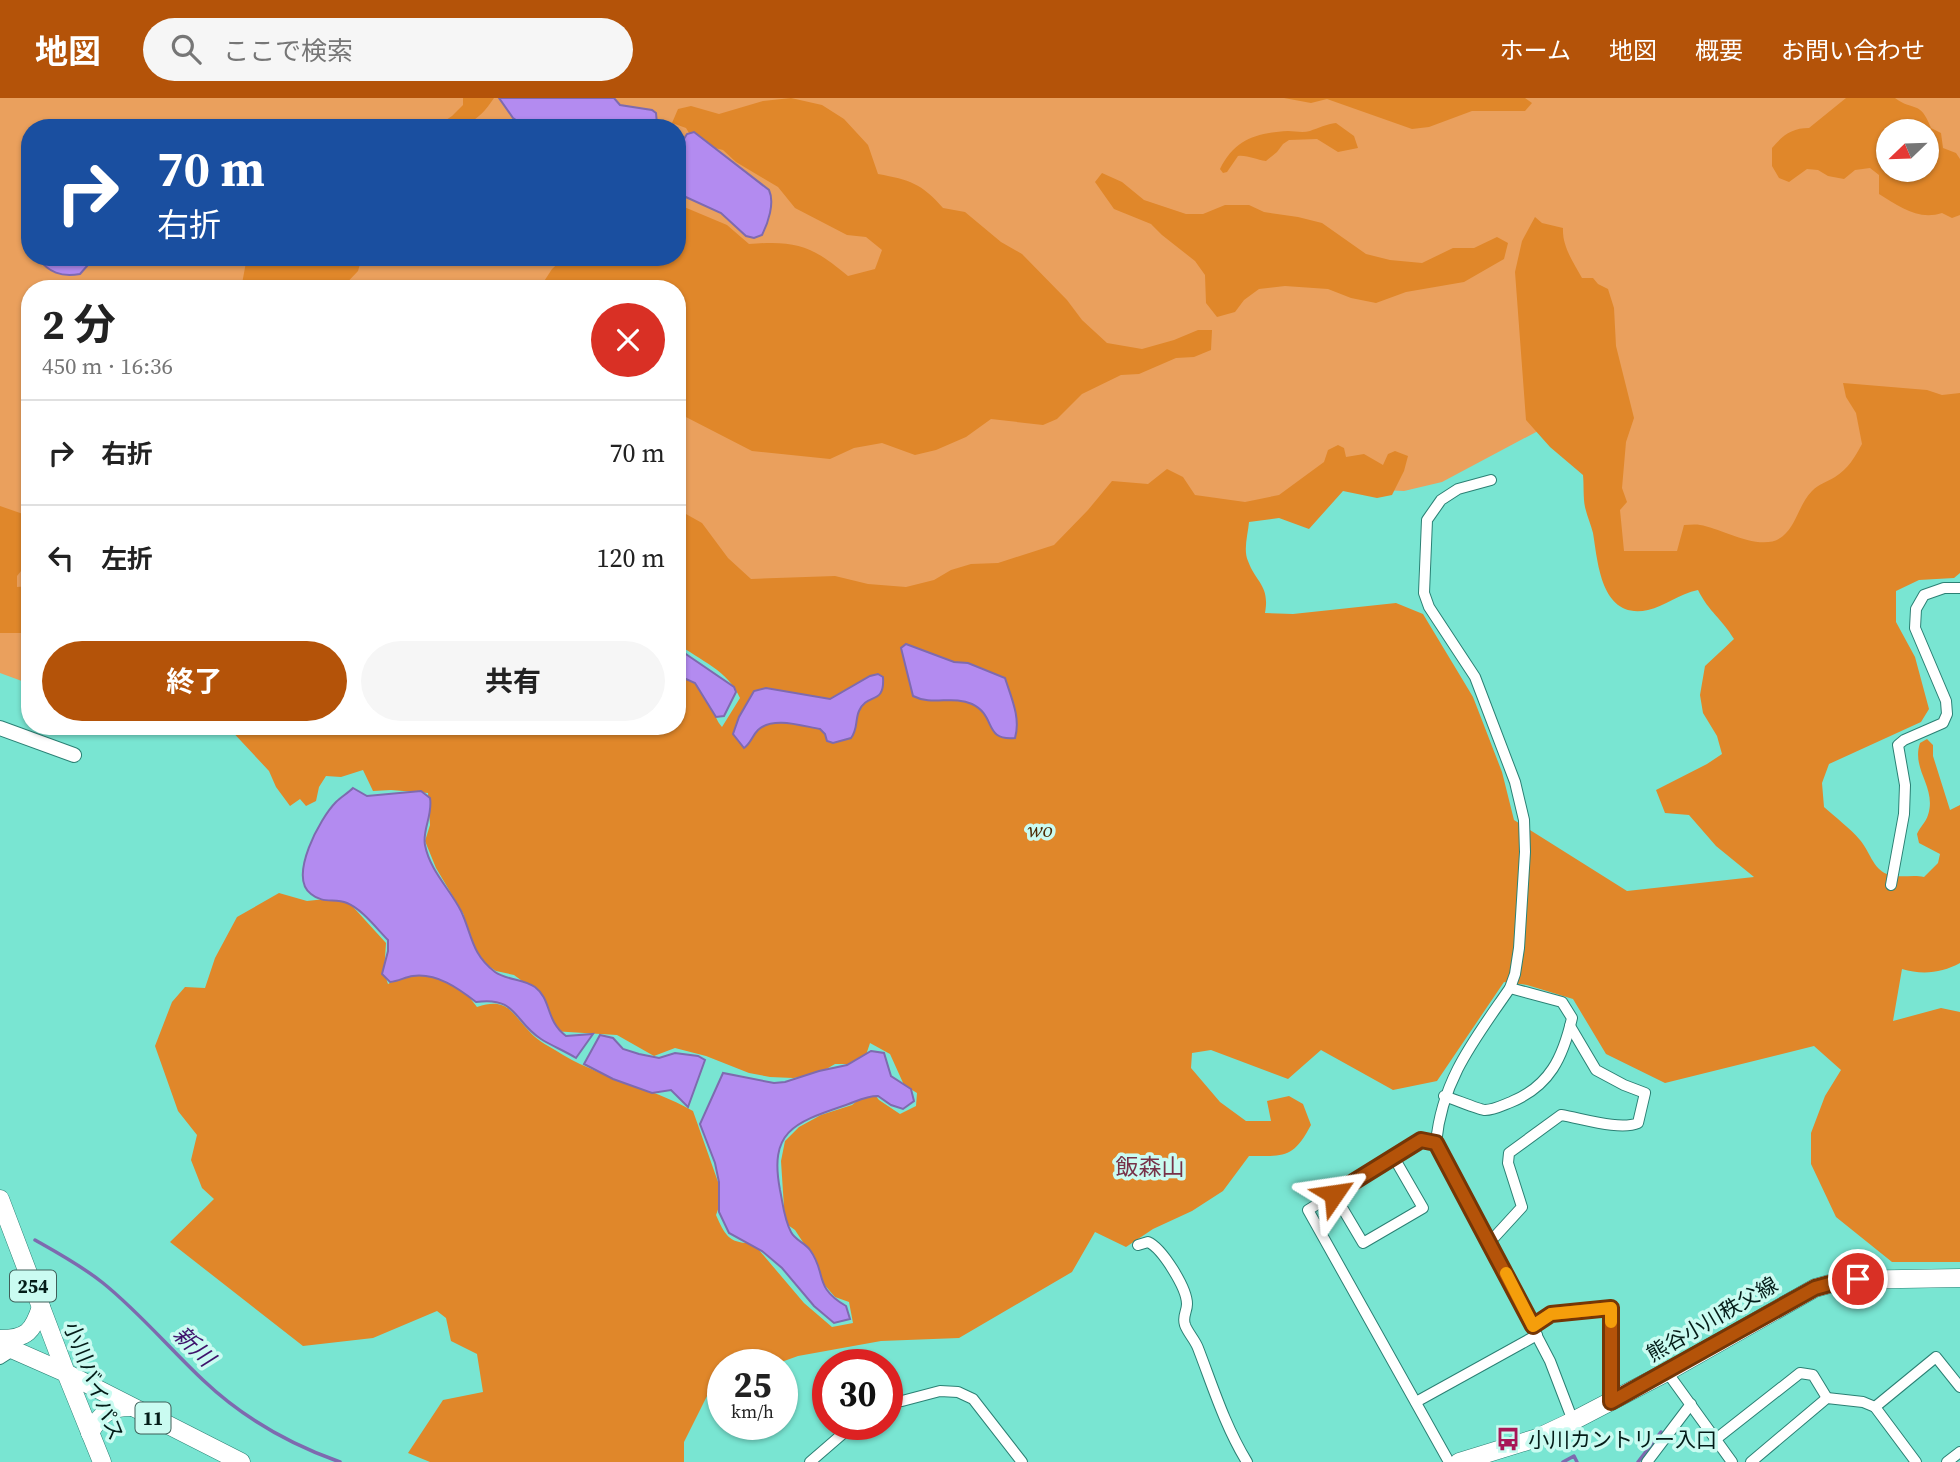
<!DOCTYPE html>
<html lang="ja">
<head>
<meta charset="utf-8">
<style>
	:root { --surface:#fff; --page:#f6f6f6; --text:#222; --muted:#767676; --line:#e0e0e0; --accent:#b45309 }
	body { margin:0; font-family:"Source Serif 4","Noto Sans JP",serif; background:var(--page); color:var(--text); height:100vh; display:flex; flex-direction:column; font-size:26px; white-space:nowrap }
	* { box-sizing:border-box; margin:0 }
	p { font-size:23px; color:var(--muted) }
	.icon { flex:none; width:38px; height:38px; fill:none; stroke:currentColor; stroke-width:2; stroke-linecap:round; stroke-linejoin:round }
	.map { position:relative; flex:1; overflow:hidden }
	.panel { position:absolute; left:21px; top:182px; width:665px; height:455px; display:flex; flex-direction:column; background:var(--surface); border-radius:28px; box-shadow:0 2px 5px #0004 }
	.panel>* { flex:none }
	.top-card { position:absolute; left:21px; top:21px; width:665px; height:147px; border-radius:28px; box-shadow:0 2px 5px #0004; background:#1a4fa0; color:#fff; overflow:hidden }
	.needle { width:46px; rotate:247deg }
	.tools { position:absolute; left:1876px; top:21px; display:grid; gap:14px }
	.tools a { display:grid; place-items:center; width:63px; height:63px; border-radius:50%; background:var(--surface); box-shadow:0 2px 5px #0004; font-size:35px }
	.speed { position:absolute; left:707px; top:1251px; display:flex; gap:14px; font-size:35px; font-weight:700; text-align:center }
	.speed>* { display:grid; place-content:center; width:91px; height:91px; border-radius:50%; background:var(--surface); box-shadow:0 2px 5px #0004; line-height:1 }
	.speed small { font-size:18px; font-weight:400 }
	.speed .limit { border:10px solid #d22; background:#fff; color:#111 }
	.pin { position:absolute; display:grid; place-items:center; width:60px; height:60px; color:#fff; margin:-30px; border:4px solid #fff; border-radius:50%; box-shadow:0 2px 7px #0007 }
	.me { position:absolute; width:77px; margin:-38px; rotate:58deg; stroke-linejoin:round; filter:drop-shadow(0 0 5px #0008) }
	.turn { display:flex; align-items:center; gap:24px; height:147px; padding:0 21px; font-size:32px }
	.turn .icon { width:91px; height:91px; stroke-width:2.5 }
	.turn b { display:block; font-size:49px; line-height:60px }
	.round { display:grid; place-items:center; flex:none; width:74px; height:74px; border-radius:37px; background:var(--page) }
	.head { display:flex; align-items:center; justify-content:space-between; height:119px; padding:0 21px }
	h1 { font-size:42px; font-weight:700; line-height:52px }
	.cta { display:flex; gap:14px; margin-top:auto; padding:14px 21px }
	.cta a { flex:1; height:80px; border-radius:42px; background:var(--accent); color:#fff; font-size:28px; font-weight:700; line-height:80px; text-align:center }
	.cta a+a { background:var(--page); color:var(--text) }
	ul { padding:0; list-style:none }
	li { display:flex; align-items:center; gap:21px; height:105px; padding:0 21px; border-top:2px solid var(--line) }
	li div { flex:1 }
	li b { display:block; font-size:26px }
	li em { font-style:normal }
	header { display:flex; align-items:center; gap:42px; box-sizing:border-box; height:98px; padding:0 35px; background:var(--accent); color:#fff }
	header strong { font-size:33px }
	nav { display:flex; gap:38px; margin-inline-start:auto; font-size:24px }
	.search { width:490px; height:63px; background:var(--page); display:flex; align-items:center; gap:18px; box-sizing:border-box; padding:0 24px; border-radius:38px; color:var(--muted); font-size:26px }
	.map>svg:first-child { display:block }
	.green { fill:#eaa05d; fill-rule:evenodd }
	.forest { fill:#e0872a; fill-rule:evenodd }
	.water { fill:#b38bf0; stroke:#7e6aaf; stroke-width:2 }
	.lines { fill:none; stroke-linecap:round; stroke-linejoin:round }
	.stream { stroke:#7e6aaf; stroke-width:3.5 }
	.minor-casing { stroke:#2b8074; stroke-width:12 }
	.tertiary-casing { stroke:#2b8074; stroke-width:16 }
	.primary-casing { stroke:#2b8074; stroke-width:19 }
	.trunk-casing { stroke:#2b8074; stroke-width:19 }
	.minor { stroke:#fff; stroke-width:10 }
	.tertiary { stroke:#fff; stroke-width:14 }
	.primary { stroke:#fff; stroke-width:18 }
	.trunk { stroke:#fff; stroke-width:18 }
	.route-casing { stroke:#753606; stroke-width:18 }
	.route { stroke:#b45309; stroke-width:12 }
	.slow { stroke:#f59e0b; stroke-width:12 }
	.labels { text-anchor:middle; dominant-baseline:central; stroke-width:7; stroke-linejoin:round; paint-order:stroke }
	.shield { fill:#cafbf1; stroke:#3f5f59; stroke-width:2 }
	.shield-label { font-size:19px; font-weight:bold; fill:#041c18 }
	.park-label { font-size:21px; font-style:italic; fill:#4e2b05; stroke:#cafbf1 }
	.street-label { font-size:21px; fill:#041c18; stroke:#cafbf1 }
	.poi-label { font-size:21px; fill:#041c18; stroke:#cafbf1; text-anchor:start }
	.neighbourhood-label { font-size:23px; fill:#773249; stroke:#cafbf1 }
	.water-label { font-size:23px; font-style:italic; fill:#3e106a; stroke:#cafbf1 }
</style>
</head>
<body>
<header>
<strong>地図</strong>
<div class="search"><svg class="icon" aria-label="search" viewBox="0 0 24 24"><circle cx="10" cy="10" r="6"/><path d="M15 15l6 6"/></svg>ここで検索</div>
<nav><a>ホーム</a><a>地図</a><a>概要</a><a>お問い合わせ</a></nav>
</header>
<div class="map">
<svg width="1960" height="1364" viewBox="0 0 1960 1364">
	<rect width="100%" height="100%" fill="#79e5d2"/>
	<!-- green -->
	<path class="green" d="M 0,0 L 1960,0 L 1960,314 L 1795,466 L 1619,458 L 1583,309 L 1442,384 L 1404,393 L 1340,390 L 1056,455 L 910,496 L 677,533 L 677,191 L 30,191 L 30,586 L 0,575 ZM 30,30 L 677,30 L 677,159 L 30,159 ZM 1888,33 L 1927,33 L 1927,72 L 1888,72 Z"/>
	<!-- forest -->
	<g class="forest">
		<path d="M 463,0 L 494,0 C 477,26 463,30 434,30 L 452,18 L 463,7 Z"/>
		<path d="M 791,0 L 822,7 L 844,21 L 868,47 L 878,76 C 910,82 921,85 943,110 L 965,114 L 1001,144 L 1022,156 L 1067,202 L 1082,222 L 1107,245 L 1142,251 L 1174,242 L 1198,232 L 1212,232 L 1211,252 L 1194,259 L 1176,260 L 1139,276 L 1121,277 L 1082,296 L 1057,321 L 1043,327 L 991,321 L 966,339 L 936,352 L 915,357 L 882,345 L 854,350 L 830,361 L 752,353 L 682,317 L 677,317 L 677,191 L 524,191 L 541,188 L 552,171 L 565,159 L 677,159 L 677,106 L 727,127 L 749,146 C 797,142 812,148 848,178 L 875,171 L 882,152 L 866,139 L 847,137 L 795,110 L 778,89 L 736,64 L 723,52 L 695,45 L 686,30 L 672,25 L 678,11 L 691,8 L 719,16 L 763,3 Z"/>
		<polygon points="1284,0 1525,0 1532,5 1525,13 1472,13 1429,29 1412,31 1327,1 1311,5"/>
		<path d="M 1846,0 L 1895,0 C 1913,14 1920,1 1931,30 L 1941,35 L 1943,50 L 1956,55 L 1960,61 L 1960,117 L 1952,120 L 1942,115 C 1918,123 1899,108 1879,96 L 1879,77 L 1870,70 L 1855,72 L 1844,81 L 1828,78 L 1818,72 L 1807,71 L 1789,84 L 1779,80 L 1772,68 L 1772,50 C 1783,37 1792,30 1809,30 ZM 1888,33 L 1927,33 L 1927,72 L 1888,72 Z"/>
		<path d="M 1336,25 L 1354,38 L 1358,50 L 1338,54 L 1317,41 L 1289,42 L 1283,46 L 1277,54 L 1266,63 C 1256,62 1248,57 1238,58 L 1227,74 L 1223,75 L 1220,71 C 1235,41 1256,35 1288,33 C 1295,33 1302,35 1310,33 C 1318,30 1327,26 1336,25 Z"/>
		<polygon points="1102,75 1122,84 1144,102 1186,116 1203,116 1225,107 1249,107 1264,114 1298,119 1322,125 1366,156 1390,162 1422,165 1453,150 1474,150 1497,139 1508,145 1504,161 1464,184 1406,194 1376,205 1351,200 1328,191 1285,188 1259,191 1244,202 1235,214 1217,219 1206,205 1205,177 1195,163 1162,137 1151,126 1114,111 1095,84"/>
		<path d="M 1535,119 L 1542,125 L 1563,130 C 1562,148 1573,164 1582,180 L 1593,180 L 1598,186 L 1608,191 L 1614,210 L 1616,248 L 1634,320 L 1626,344 L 1622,390 L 1627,404 L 1620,412 L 1624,453 L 1677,453 L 1684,427 C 1689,427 1695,426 1700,427 C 1722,430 1762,456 1783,438 C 1797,426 1799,406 1812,393 C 1819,386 1827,384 1835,379 C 1848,371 1855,359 1862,346 L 1856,315 L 1846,299 L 1843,285 L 1927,292 L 1942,297 L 1960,295 L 1960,475 L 1954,480 L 1919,482 L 1896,493 L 1896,524 L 1915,559 L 1929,611 L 1921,624 L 1829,666 L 1822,685 L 1824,709 C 1836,720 1850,730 1860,742 C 1869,752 1873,771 1887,776 C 1899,781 1912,776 1924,779 L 1938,765 L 1940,756 L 1919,745 L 1917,736 C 1920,729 1926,724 1928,717 C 1937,689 1911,672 1920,645 L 1927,641 L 1933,647 L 1933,658 L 1950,712 L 1960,707 L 1960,865 C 1942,875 1922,877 1902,871 L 1893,923 L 1941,910 L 1960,914 L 1960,1164 L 1892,1164 L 1836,1119 L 1811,1066 L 1811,1035 L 1825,998 L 1841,972 L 1814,948 L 1665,985 L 1606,956 L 1573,901 L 1527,887 L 1504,884 L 1437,983 L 1393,992 L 1321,952 L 1288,981 L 1211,952 L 1192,955 L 1191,970 L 1220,1004 L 1246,1023 L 1271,1023 L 1267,1003 L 1289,998 L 1303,1006 L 1311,1027 C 1293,1061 1284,1058 1249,1058 L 1223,1093 L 1192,1113 L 1153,1131 L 1126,1149 L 1095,1134 L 1072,1174 L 959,1240 L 881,1243 L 798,1258 L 773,1267 L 723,1267 L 723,1283 L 713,1286 L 684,1344 L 684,1364 L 430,1364 L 408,1355 L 443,1302 L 483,1294 L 477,1256 L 451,1243 L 446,1220 L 437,1213 L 373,1240 L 303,1248 L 170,1144 L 214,1101 L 202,1090 L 191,1062 L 197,1037 L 178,1013 L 155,948 L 172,904 L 185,889 L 205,890 L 215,860 L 237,819 L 279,795 L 307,803 L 344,799 L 386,845 L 384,874 L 388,886 L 411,874 L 459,886 L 477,909 C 507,899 511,914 529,933 C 536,941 546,947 555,952 C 598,980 649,988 693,1013 L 723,1098 L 716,1117 C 725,1137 729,1146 753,1145 L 804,1205 L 832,1229 L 853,1225 L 849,1204 L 835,1199 L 816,1177 L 812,1158 L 795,1132 L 785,1125 L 781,1063 L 785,1043 L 799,1029 L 821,1017 L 852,1007 L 871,992 L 879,1002 L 900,1016 L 916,1008 L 917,995 L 904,987 L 890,956 L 870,945 L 863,966 L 835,966 L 816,977 L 793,980 L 770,979 L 749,975 L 706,958 L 675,950 L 654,958 L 617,937 L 552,933 L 540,896 L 514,877 L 496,873 L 478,861 L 465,842 L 464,817 L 436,770 L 425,743 L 430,727 L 428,695 L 391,692 L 373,693 L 363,672 L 341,679 L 326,678 L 319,689 L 316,703 L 306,708 L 300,701 L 290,708 L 276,689 L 269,673 L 227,628 L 677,628 L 677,573 C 686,578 701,584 706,592 C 715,605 711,616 722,629 L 740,600 C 728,572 700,563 677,545 L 677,411 L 702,425 L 728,460 L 751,481 L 835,478 L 868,486 L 906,489 L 934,482 L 951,472 L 971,466 L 998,465 L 1054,447 L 1088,412 L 1112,383 L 1148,386 L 1167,371 L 1183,379 L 1195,397 L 1245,404 L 1279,397 L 1324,364 L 1328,352 L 1338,347 L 1344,350 L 1346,359 L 1364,356 L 1383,367 L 1388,356 L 1395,353 L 1408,358 L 1404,373 L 1392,397 L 1377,400 L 1343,393 L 1309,431 L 1279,420 L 1249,424 C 1248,436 1243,452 1248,463 C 1256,485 1270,487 1265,515 L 1293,516 L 1396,505 L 1423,516 L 1473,599 L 1502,674 L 1514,722 L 1627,793 L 1754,779 L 1716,748 L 1689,717 L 1665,715 L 1656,692 L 1707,666 L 1722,656 L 1717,638 L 1703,615 L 1700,597 L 1705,568 L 1734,541 C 1722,521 1709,514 1698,492 C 1679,496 1665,508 1648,512 C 1601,522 1598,465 1593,435 C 1591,427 1587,418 1585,409 C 1583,399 1584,387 1583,377 L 1550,349 L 1526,322 L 1515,174 L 1522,143 Z"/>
		<polygon points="247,159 362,159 358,173 341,191 241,191"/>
		<polygon points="0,408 23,416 30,416 30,462 17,478 17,489 30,488 30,532 23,535 0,535"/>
	</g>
	<!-- water -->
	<g class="water">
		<polygon points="499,0 614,0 620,7 652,12 656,15 657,26 665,30 528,30 513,20"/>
		<path d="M 694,34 L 769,92 C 775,105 768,125 762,137 L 754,140 L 746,138 L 721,115 L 677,95 L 677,52 L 687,36 Z"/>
		<path d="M 37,159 L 95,159 L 80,176 C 61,179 49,175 37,159 Z"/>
		<path d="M 906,546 L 954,564 L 968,565 L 1005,580 C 1011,599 1021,620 1015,640 C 983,643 997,618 972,606 C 953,597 932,608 913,598 L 901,550 Z"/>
		<polygon points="677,550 734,589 736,594 724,618 716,619 695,585 677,577"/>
		<path d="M 878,576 L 883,579 C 885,608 867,594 859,613 C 855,622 858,631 851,640 L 833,645 L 827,643 L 825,636 L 820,631 C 802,628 773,618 758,632 C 752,638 751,645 744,650 L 733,636 L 739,619 L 754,593 L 766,590 L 830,601 L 870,578 Z"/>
		<path d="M 353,690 L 367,698 L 421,693 L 430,700 C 433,717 422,732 425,747 C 430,773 450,791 461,813 C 472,836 471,856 495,874 C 506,882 524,881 535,889 C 552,902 545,922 566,938 L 593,936 L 576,960 C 565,953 552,948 541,941 C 514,924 517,898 476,904 C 458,890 437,875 413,878 C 405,879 399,883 390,884 L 382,876 L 388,853 L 388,842 C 377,831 362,811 347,805 C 334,800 323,806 311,796 C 288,779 320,720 336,704 C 341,699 348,695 353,690 Z"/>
		<polygon points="600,937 613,940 623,951 639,956 659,960 675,955 698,958 705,962 688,1009 671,992 652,995 613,981 584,966"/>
		<path d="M 871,953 L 884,955 L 891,978 L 911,991 L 914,1003 L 903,1011 L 891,1007 L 878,998 C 864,998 856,1004 843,1008 C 793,1025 769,1034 780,1092 C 783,1106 784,1121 791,1134 C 795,1142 805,1145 810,1152 C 827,1175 813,1189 846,1208 L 850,1221 L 834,1225 L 814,1208 L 782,1170 L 762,1153 L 729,1135 L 719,1114 L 719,1084 L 715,1065 L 700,1026 L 723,975 L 774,985 L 785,984 L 819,973 L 847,967 Z"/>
	</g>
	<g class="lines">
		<!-- stream -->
		<g class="stream">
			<path d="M 35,1142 C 58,1155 82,1168 103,1185 C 139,1214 169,1250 203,1282 C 242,1319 289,1346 340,1364"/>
			<polyline points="1563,1364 1574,1358 1577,1364"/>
			<polyline points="1638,1364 1661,1334"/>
		</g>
		<!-- minor casing -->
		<g class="minor-casing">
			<g id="minor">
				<path d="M 1491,382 L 1458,391 L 1441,402 L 1427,422 L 1424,495 L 1429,509 L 1475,579 L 1515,684 L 1524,722 L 1525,754 L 1519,850 L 1515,876 L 1510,890 C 1475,941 1442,981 1436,1045 L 1550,1263 L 1573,1323"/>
				<polyline points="1891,787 1904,716 1905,687 1898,647 1904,642 1943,625 1947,616 1946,603 1915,530 1916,511 1924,497 1944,490 1960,490"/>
				<path d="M 1444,998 C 1454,1001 1480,1012 1485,1012 C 1494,1012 1503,1007 1511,1004 C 1550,988 1563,959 1572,920 L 1562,904 L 1510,890"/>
				<polyline points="1436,1045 1421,1042 1308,1112 1449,1364"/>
				<polyline points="1334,1096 1363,1145 1423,1110 1393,1058"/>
				<path d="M 1489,1145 L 1522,1109 L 1508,1065 L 1509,1055 L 1561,1017 C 1581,1020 1620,1033 1638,1025 L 1645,995 L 1624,987 L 1596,972 L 1570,928"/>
				<path d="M 1138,1147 L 1148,1144 C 1162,1150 1187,1190 1187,1206 C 1187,1214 1182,1218 1185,1227 C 1188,1235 1195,1242 1198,1250 C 1213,1289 1225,1328 1247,1364"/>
				<polyline points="1533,1228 1551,1216 1611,1210 1611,1304"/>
				<polyline points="0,1261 14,1252"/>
				<polyline points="1667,1274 1732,1364"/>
				<polyline points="887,1304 902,1303 940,1293 958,1294 973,1301 1022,1364"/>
				<polyline points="1416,1304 1537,1237"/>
				<polyline points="1875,1309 1936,1259 1960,1289"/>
				<polyline points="1716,1341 1800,1275 1813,1277 1827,1300"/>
				<polyline points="810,1364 854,1326"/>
				<polyline points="1647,1364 1691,1306"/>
				<polyline points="1751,1364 1827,1300 1863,1304 1875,1309 1916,1364"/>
				<polyline points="1947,1364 1960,1354"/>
			</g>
		</g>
		<!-- tertiary casing -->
		<g class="tertiary-casing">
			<polyline id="tertiary" points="0,630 74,657"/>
		</g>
		<!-- primary casing -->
		<g class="primary-casing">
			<g id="primary">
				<path d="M 0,1241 C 27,1241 33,1233 41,1209"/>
				<polyline points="0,1246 66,1275 241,1364"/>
				<path d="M 90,1335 C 100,1316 109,1309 131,1309"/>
				<polyline points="1459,1364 1537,1340 1573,1323 1667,1274 1815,1190 1844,1182 1960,1180"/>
			</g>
		</g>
		<!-- trunk casing -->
		<g class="trunk-casing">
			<polyline id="trunk" points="0,1101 66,1275 102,1364"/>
		</g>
		<!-- minor -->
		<use href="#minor" class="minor"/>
		<!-- tertiary -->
		<use href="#tertiary" class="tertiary"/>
		<!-- primary -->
		<use href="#primary" class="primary"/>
		<!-- trunk -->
		<use href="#trunk" class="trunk"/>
	</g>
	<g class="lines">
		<!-- route casing -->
		<g class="route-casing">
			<polyline id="route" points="1334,1096 1421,1042 1436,1045 1533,1228 1551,1216 1611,1210 1611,1304 1815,1190 1844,1182 1858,1181"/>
		</g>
		<!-- route -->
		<use href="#route" class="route"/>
		<!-- slow -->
		<polyline class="slow" points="1506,1175 1533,1228 1551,1216 1611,1210 1611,1224"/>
	</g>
	<!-- icons -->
	<defs>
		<g id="bus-bare" transform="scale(1.89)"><path d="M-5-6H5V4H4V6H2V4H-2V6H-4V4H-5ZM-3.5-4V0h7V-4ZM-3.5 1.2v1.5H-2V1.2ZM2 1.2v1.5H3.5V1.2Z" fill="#a71757" stroke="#cafbf1" stroke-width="2.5" paint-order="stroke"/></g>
	</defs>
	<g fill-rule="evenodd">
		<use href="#bus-bare" x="1508" y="1341"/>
	</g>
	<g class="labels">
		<!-- shield labels -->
		<g class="shield">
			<rect x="10" y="1172.5" width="46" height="31" rx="5"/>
			<rect x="135.5" y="1304.5" width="35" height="31" rx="5"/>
		</g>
		<g class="shield-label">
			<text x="33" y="1188">254</text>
			<text x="153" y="1320">11</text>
		</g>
		<!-- park labels -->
		<g class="park-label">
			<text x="1040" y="731">wo</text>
		</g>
		<!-- street labels -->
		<g class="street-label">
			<text transform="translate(1712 1221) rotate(-30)">熊谷小川秩父線</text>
			<text transform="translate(94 1283) rotate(68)">小川バイパス</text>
		</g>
		<!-- poi labels -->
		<g class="poi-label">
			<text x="1528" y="1341">小川カントリー入口</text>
		</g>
		<!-- neighbourhood labels -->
		<g class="neighbourhood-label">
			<text x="1150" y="1069">飯森山</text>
		</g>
		<!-- water labels -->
		<g class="water-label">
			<text transform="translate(194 1248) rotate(44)">新川</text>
		</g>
	</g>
</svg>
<div class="tools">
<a><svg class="needle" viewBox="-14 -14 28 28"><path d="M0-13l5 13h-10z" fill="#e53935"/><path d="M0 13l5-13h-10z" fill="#767676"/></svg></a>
</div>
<div class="speed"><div>25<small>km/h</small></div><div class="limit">30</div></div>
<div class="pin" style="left:1858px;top:1181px;background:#d93025"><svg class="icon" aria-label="arrive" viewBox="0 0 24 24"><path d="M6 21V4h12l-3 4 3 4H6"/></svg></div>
<svg class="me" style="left:1334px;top:1096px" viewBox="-20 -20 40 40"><path d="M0-17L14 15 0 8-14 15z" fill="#b45309" stroke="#fff" stroke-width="4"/></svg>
<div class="top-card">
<div class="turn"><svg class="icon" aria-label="right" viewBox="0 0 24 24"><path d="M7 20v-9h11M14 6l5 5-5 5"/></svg><div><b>70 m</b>右折</div></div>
</div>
<section class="panel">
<div class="head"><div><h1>2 分</h1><p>450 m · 16:36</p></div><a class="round" style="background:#d93025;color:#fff"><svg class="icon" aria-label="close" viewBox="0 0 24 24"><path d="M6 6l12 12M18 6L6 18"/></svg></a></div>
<ul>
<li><svg class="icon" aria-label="right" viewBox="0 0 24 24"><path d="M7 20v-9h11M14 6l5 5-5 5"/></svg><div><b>右折</b></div><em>70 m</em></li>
<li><svg class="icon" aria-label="left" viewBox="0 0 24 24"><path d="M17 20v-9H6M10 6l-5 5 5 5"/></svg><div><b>左折</b></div><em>120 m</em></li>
</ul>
<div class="cta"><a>終了</a><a>共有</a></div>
</section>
</div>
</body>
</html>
